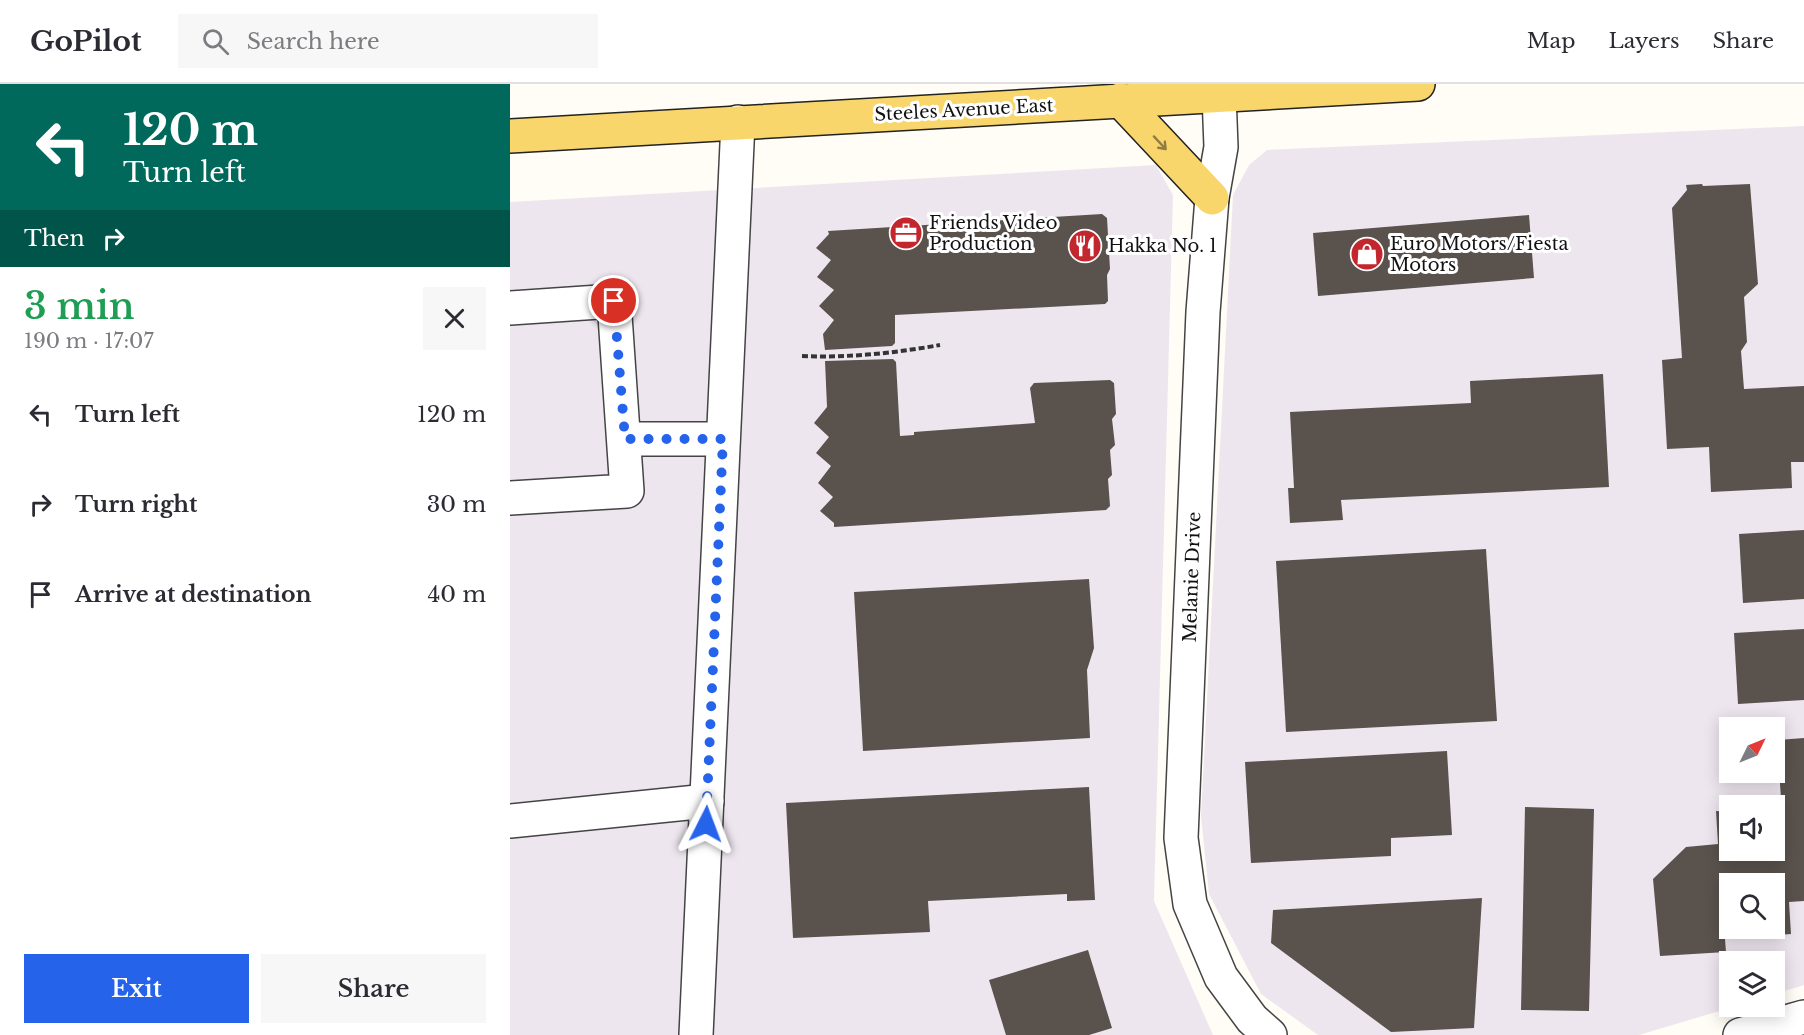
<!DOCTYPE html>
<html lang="en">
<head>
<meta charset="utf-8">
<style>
	:root { --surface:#fff; --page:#f7f7f7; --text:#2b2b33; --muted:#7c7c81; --line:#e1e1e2; --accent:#2563eb }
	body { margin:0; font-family:"Libre Baskerville",serif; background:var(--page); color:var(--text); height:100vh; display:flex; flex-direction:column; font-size:22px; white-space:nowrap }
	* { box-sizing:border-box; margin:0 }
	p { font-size:20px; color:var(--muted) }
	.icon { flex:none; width:33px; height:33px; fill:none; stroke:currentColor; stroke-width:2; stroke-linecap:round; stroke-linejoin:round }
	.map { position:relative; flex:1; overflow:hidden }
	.drawer { display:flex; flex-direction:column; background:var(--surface); width:510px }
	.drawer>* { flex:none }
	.guide { background:#00695c; color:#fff; overflow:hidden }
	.needle { width:39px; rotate:47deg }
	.buttons { position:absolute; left:1209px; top:633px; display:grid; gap:12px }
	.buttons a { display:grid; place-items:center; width:66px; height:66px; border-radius:0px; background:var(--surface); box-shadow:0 3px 15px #0003; font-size:30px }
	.pin { position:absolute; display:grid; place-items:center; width:51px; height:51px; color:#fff; margin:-26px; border:3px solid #fff; border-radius:50%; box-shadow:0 2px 6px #0007 }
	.me { position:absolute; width:66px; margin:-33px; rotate:3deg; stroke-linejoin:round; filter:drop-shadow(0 0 4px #0008) }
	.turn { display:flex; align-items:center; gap:21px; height:126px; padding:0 24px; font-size:27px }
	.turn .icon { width:78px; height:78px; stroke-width:2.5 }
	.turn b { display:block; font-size:42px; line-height:51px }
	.then { display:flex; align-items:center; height:57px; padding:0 24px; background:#0003; gap:12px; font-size:22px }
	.round { display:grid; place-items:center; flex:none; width:63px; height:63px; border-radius:0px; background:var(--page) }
	.head { display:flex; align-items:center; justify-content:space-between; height:102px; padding:0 24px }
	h1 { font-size:36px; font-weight:600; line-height:45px; color:#1e9e55 }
	.action { display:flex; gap:12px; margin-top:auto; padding:12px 24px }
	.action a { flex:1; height:69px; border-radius:0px; background:var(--accent); color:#fff; font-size:24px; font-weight:600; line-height:69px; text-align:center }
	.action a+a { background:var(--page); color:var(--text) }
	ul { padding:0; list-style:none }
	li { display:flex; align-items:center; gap:18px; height:90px; padding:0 24px }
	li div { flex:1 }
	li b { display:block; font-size:22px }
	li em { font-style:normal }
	header { display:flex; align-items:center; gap:36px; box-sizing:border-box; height:84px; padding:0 30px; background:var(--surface); border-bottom:2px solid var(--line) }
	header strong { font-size:28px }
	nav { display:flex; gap:33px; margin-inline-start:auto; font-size:21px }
	.search { width:420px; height:54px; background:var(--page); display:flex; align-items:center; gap:15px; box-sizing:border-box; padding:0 21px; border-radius:0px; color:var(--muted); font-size:22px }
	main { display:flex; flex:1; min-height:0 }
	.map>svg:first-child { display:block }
	.industrial { fill:#eee6ef; fill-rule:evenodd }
	.building { fill:#5a524d; fill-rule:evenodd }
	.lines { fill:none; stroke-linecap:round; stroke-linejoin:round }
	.minor-casing { stroke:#444; stroke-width:36 }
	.major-casing { stroke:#222; stroke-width:36 }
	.path { stroke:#333; stroke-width:4; stroke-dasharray:6 3; stroke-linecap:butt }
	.minor { stroke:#fff; stroke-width:33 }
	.major { stroke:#f9d66b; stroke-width:33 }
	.oneway { stroke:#917d42 }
	.route { stroke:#2563eb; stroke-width:10; stroke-dasharray:0 18 }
	.labels { text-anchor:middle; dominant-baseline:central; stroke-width:6; stroke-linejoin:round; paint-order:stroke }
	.street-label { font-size:18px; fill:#111; stroke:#fff }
	.poi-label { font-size:18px; fill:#111; stroke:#fff; text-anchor:start }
</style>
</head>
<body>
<header>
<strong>GoPilot</strong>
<div class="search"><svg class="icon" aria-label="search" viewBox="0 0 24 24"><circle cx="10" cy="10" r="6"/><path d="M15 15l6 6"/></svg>Search here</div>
<nav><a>Map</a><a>Layers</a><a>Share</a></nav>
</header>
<main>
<section class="drawer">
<div class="guide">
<div class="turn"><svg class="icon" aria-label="left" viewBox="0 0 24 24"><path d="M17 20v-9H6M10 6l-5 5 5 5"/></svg><div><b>120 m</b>Turn left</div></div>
<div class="then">Then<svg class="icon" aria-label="right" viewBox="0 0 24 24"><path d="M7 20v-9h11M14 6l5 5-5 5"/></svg></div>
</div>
<div class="head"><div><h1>3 min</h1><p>190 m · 17:07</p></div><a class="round"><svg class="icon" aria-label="close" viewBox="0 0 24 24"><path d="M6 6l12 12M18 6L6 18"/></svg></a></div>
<ul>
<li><svg class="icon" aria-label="left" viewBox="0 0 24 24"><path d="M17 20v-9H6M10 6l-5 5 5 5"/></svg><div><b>Turn left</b></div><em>120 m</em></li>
<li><svg class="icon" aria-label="right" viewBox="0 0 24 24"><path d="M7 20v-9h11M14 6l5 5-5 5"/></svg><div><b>Turn right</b></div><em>30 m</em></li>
<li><svg class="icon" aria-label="arrive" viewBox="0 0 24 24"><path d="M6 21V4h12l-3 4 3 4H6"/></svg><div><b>Arrive at destination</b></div><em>40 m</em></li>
</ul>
<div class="action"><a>Exit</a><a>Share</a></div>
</section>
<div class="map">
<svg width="1294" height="951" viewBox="0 0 1294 951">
	<rect width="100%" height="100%" fill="#fffdf5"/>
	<!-- industrial -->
	<g class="industrial">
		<path d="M 1294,42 L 1294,901 L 1265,910 L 1264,878 L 1220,878 L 1220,922 L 1223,923 L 1129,951 L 808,951 L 751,910 L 699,810 L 691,732 L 723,111 L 739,81 L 757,66 ZM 1220,644 L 1264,644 L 1264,688 L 1220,688 ZM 1220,722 L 1264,722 L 1264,766 L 1220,766 ZM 1220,800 L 1264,800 L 1264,844 L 1220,844 Z"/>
		<polygon points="646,81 663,111 644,817 703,951 0,951 0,118"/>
	</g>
	<!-- building -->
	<g class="building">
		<polygon points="1192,100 1193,102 1240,100 1248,200 1234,213 1237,258 1231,267 1234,305 1294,302 1294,378 1281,378 1282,404 1201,408 1199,363 1157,365 1152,276 1172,274 1162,124 1177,106 1176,101"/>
		<polygon points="592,130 597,134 600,185 597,191 598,217 595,220 385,231 385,259 382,262 315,266 313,250 324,236 309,222 324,206 307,193 321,176 306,164 319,150 318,147"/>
		<polygon points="1019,131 1024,194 808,212 803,149"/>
		<polygon points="383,275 386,278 390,352 404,351 404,348 525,339 520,304 524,299 600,296 604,299 606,330 602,335 605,361 600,366 602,391 598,395 600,422 596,426 324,443 324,439 310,427 323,413 308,399 321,382 306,369 319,353 304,339 317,323 315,277"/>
		<polygon points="1093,290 1099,403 831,416 833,436 780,439 778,404 784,404 780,328 961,319 960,297"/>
		<polygon points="1294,446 1294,515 1233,519 1229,450"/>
		<polygon points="976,465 987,637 776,648 766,477"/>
		<polygon points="579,495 584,564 577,586 580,654 353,667 344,508"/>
		<polygon points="1294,545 1294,616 1228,620 1224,549"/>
		<path d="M 1294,654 L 1294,817 L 1279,818 L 1281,850 L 1215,855 L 1216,868 L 1150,872 L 1143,795 L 1176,763 L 1208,760 L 1206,727 L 1220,728 L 1220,766 L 1264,766 L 1264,729 L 1272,729 L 1267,656 ZM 1220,800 L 1264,800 L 1264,844 L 1220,844 Z"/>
		<polygon points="937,667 942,751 881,754 881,772 741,779 735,678"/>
		<polygon points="579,703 585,816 557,817 557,810 418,817 420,848 283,854 276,719"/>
		<polygon points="1015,723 1084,725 1079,927 1011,926"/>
		<polygon points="972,814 964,944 881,948 761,859 763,826"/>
		<polygon points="578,866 602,944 579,951 496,951 479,896"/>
	</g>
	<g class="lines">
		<!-- minor casing -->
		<g class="minor-casing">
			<g id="minor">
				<polyline points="709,11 711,63 702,114 693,228 671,754 680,820 711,893 742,935 760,951"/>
				<polyline points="0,224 104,217 117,407 0,414"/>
				<polyline points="115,355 213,355"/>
				<polyline points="0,737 197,717"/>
				<polyline points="186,951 228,38"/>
				<polyline points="1230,951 1294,933"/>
			</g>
		</g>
		<!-- major casing -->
		<g class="major-casing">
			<g id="major">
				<polyline points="610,16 702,114"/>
				<polyline points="0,52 908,0"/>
			</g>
		</g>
		<!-- path -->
		<path class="path" d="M 292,272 C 338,274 385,269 430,261"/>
		<!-- minor -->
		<use href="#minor" class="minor"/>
		<!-- major -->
		<use href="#major" class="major"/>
	</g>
	<!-- one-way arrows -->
	<defs><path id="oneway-shaft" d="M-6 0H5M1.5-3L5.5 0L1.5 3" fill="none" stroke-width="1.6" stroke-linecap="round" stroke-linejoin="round" transform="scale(1.5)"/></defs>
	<use class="oneway" href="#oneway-shaft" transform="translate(650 59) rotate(47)"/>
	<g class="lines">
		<!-- route -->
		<polyline class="route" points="104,217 115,355 213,355 196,740"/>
	</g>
	<!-- icons -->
	<defs>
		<g id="office-disc" transform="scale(1.725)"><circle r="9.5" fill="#c4262e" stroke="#fff"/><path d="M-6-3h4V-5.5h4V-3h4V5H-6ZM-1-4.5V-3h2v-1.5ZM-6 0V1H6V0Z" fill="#fff"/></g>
		<g id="restaurant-disc" transform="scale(1.725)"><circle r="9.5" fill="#c4262e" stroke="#fff"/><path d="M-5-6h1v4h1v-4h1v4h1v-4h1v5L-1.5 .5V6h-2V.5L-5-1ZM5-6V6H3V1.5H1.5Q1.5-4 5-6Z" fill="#fff"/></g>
		<g id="shop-disc" transform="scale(1.725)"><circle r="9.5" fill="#c4262e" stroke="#fff"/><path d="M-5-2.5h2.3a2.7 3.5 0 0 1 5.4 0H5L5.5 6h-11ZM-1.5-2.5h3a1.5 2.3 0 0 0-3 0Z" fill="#fff"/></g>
	</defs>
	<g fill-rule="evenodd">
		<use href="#office-disc" x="396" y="149"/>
		<use href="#restaurant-disc" x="575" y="162"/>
		<use href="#shop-disc" x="857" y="170"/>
	</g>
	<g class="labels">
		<!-- street labels -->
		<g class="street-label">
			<text transform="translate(454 26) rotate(-3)">Steeles Avenue East</text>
			<text transform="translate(682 493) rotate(-88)">Melanie Drive</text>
		</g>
		<!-- poi labels -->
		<g class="poi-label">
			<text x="419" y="139">Friends Video<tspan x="419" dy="21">Production</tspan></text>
			<text x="880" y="160">Euro Motors/Fiesta<tspan x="880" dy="21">Motors</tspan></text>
			<text x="598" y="162">Hakka No. 1</text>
		</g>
	</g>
</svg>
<div class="buttons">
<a><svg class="needle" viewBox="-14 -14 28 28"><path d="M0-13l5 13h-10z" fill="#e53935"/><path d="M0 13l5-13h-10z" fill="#7c7c81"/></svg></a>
<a><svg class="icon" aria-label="sound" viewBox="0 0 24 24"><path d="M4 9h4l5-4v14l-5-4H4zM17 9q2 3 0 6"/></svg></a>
<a><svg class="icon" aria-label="search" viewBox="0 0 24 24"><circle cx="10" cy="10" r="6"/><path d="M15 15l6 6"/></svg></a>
<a><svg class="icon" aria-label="layers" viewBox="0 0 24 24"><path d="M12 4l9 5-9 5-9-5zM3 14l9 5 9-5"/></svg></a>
</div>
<div class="pin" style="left:104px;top:217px;background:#d93025"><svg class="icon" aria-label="arrive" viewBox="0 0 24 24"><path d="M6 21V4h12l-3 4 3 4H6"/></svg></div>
<svg class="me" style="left:196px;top:740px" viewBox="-20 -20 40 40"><path d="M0-17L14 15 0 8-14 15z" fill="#2563eb" stroke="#fff" stroke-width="4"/></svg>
</div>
</main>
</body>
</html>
